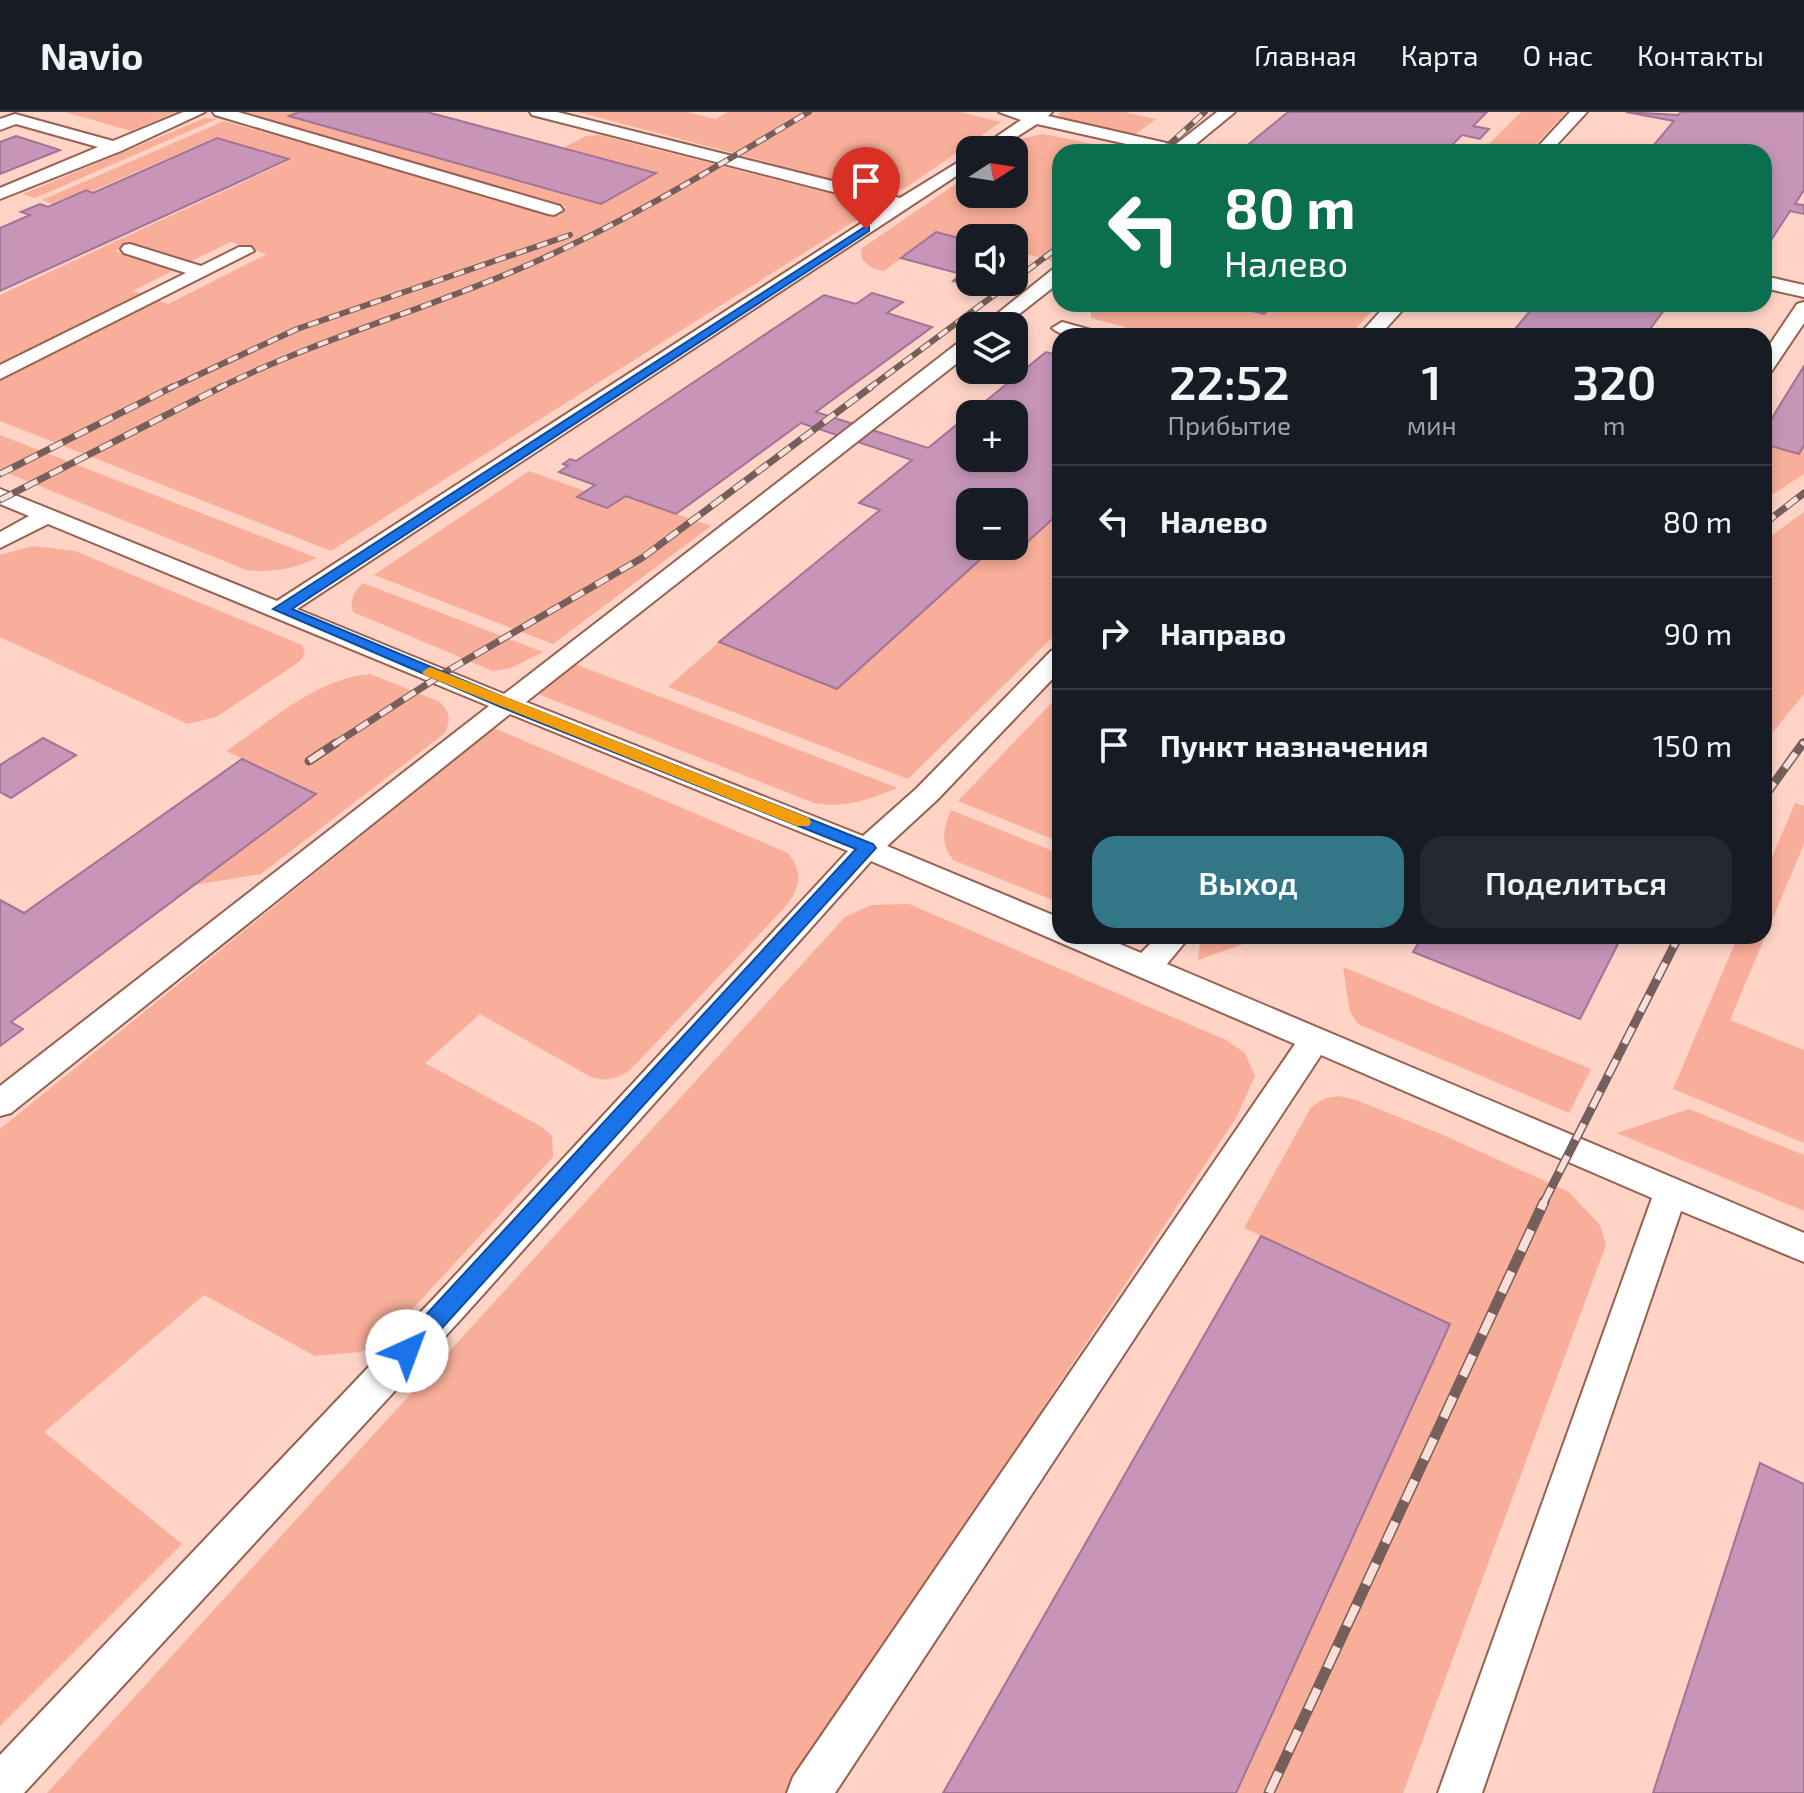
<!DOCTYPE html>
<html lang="ru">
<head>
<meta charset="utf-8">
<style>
	:root { --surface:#171b24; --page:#242831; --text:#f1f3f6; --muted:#9ea1a6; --line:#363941; --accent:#337687 }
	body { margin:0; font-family:"Exo 2",sans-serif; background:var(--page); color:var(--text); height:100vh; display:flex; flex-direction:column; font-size:30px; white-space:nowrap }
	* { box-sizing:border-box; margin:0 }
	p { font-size:26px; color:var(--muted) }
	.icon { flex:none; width:44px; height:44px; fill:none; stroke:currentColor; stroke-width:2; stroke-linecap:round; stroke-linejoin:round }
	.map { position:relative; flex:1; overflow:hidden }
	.drawer { position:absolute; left:1052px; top:216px; width:720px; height:616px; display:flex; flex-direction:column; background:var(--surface); border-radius:24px; box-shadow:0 4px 12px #0003 }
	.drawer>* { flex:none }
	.banner { position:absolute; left:1052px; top:32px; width:720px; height:168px; border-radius:24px; box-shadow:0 4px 12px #0003; background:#0b6e4f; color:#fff; overflow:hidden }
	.needle { width:52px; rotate:78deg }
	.controls { position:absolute; left:956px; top:24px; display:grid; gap:16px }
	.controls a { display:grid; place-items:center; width:72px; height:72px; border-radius:16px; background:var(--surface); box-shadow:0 4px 12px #0003; font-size:40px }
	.pin { position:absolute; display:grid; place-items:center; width:68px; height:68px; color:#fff; margin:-82px -34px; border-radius:50% 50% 50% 0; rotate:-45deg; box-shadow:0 0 8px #0007 }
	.pin .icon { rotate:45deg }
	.me { position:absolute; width:88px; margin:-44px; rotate:43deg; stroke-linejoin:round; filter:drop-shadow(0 0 6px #0008) }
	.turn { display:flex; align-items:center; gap:28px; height:168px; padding:0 40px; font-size:36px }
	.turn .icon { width:104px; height:104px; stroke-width:2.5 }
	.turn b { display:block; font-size:56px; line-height:68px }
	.eta { display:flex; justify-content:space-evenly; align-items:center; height:136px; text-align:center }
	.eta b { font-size:48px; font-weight:600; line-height:56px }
	.cta { display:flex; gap:16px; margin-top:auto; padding:16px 40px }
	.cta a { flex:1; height:92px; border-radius:24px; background:var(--accent); color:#fff; font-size:32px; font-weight:600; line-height:92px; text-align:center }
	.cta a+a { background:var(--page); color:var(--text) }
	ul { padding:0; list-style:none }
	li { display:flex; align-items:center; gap:24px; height:112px; padding:0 40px; border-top:2px solid var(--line) }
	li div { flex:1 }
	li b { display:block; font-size:30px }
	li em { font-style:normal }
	header { display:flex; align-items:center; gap:48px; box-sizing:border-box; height:112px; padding:0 40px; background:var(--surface); border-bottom:2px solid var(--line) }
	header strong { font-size:38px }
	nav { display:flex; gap:44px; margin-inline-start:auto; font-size:28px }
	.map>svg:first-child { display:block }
	.built { fill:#ffd4c7; fill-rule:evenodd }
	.green { fill:#f8ae98 }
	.building { fill:#c695b8; stroke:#a37396; stroke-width:2; fill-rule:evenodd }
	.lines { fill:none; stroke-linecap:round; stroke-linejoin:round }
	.service-casing { stroke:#976050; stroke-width:4 }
	.service { fill:#fff; fill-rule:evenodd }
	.rail-far3-casing { stroke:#765f5a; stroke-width:6 }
	.rail-far2-casing { stroke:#765f5a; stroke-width:7 }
	.rail-far1-casing { stroke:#765f5a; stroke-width:9 }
	.rail-casing { stroke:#765f5a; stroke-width:11 }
	.rail-far3 { stroke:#f9dfd8; stroke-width:4; stroke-dasharray:11; stroke-linecap:butt }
	.rail-far2 { stroke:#f9dfd8; stroke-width:5; stroke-dasharray:14; stroke-linecap:butt }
	.rail-far1 { stroke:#f9dfd8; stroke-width:6; stroke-dasharray:18; stroke-linecap:butt }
	.rail { stroke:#f9dfd8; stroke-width:8; stroke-dasharray:23; stroke-linecap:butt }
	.route { fill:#1a73e8; stroke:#114b97; stroke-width:2 }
	.slow { fill:#f59e0b }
</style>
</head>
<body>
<header>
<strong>Navio</strong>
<nav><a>Главная</a><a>Карта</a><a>О нас</a><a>Контакты</a></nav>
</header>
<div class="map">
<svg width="1804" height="1681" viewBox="0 0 1804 1681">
	<rect width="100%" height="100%" fill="#f9dfd8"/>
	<!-- built -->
	<path class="built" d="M 0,0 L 1804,0 L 1804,1681 L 0,1681 ZM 970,38 L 1014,38 L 1014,82 L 970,82 ZM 1060,40 L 1764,40 L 1764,192 L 1060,192 ZM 970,126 L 1014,126 L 1014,170 L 970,170 ZM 970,214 L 1014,214 L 1014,258 L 970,258 ZM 1060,224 L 1764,224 L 1764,824 L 1060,824 ZM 970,302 L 1014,302 L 1014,346 L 970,346 ZM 970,390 L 1014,390 L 1014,434 L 970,434 Z"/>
	<!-- green -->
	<g class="green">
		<polygon points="65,0 176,0 131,19"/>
		<polygon points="246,0 299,0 291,3 563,36 586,24 599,23 852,87 861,101 858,107 331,439 0,309 0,266 156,188 168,192 267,142 231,130 189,150 130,131 115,139 174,158 133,179 145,183 0,255 0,183 293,47 217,25 92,79 85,77 52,92 42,88 224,9 552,103 567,95"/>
		<polygon points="578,0 688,0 715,7 728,0 960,0 1001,10 904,77 881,79 858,74"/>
		<polygon points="1061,0 1125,0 1156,7 1133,24 1062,9 1058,2"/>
		<polygon points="1521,0 1566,0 1529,40 1481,40"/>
		<polygon points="205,6 217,7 35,86 23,82"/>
		<polygon points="1043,22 1133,40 1060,40 1060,151 1014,139 1014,126 970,126 970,129 937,120 884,159 872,156 862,148 861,137 970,62 970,82 1014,82 1014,38 1004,38 1020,27"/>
		<polygon points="1071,192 1225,192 1264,202 1275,192 1379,192 1348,224 1138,224 1125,215 1091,206 1091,200 1068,194"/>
		<path d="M 0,323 L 317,446 C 293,457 272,461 246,458 L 0,358 Z"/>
		<polygon points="1764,332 1799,342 1804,333 1804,362 1764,388"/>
		<polygon points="529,359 585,379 578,386 607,396 626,384 711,414 553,532 374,463"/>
		<polygon points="1060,400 1060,518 908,667 668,575 719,530 837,577 992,437 1012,444"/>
		<polygon points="1804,400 1804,582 1764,631 1764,429"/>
		<polygon points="33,434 75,439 302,533 305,542 299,550 216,605 188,612 0,525 0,443"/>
		<path d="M 363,471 L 543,540 L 511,556 L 493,559 L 353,500 C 349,487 354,481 363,471 Z"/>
		<path d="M 575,552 L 898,676 C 869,687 845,697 814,691 L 538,582 Z"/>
		<path d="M 370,562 L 440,590 C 450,601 451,607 445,621 L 261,762 L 195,773 L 316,682 L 226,639 C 270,610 317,566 370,562 Z"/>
		<polygon points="1060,582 1060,730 958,689"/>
		<path d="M 494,616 L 788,741 C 803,761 801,773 787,793 L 630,958 C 616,967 607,970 591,965 L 480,902 L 425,951 L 542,1015 L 552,1024 L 553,1045 L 381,1231 L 360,1240 L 315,1244 L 204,1183 L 44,1320 L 182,1432 L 0,1614 L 0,1017 Z"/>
		<polygon points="1795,691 1804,694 1804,732 1730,908 1804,938 1804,1031 1673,977 1738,824 1764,824 1764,764"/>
		<path d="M 951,698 L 1060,742 L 1060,791 L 953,748 C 940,729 943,719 951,698 Z"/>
		<polygon points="909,792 1226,928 1245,941 1255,964 1236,1006 786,1681 47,1681 845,805 871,793"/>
		<polygon points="1201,824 1262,824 1263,825 1198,848"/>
		<polygon points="1343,855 1591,957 1569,1001 1358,912 1350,900"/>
		<polygon points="1339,984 1356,988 1441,1022 1569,1080 1600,1113 1606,1133 1403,1681 1236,1681 1450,1212 1244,1116 1311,995 1326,986"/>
		<polygon points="1689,997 1804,1043 1804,1099 1617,1021"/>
	</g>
	<!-- building -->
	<g class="building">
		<polygon points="299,0 427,0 656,61 601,92 289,4"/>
		<polygon points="1288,0 1487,0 1473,14 1489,17 1480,27 1462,23 1445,40 1286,40 1249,32"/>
		<polygon points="1626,0 1678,3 1681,0 1804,0 1804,78 1795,92 1804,93 1804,102 1790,99 1764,139 1764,40 1648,40 1674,9"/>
		<polygon points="16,24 60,38 0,62 0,30"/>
		<polygon points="217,26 289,47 0,179 0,116 30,103 21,100 40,92 48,95 86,78 93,81"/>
		<polygon points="936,120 970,129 970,170 995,170 986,177 953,169 961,162 901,146"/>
		<path d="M 872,181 L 903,190 L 887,201 L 932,215 L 816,300 L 928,336 L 1046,240 L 1060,244 L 1060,400 L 1012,444 L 992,437 L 837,577 L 719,530 L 880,398 L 859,391 L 912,348 L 801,311 L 676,402 L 626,384 L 607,396 L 577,385 L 595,373 L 559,360 L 568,354 L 563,352 L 570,347 L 576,349 L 824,183 L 856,192 ZM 970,302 L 1014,302 L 1014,346 L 970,346 ZM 970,390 L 1014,390 L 1014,434 L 970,434 Z"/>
		<polygon points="1225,192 1275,192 1264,202"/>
		<polygon points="1536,192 1659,192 1667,194 1645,224 1509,224"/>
		<polygon points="1804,254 1804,333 1799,342 1764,332 1764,319"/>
		<polygon points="43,626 76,643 11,686 0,680 0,653"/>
		<polygon points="242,647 316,682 11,910 23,917 0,934 0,788 24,801"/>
		<polygon points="1423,824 1622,824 1580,907 1413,840"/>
		<polygon points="1261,1124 1450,1212 1236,1681 943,1681"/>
		<polygon points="1760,1351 1804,1372 1804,1681 1653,1681"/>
	</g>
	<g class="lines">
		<!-- service casing -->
		<g class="service-casing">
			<g id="service">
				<polygon points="183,0 205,0 121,39 0,87 0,76 98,35 16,12 0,18 0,7 15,2 113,29"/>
				<polygon points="213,0 238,0 560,94 563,98 554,103 548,102 215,3"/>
				<polygon points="530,0 557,0 900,86 970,43 970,55 297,497 504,582 963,227 970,225 970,241 526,590 863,724 917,676 1051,539 1060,536 1060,559 937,688 887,734 1060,806 1060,824 1101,824 1141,841 1158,824 1190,824 1167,852 1804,1121 1804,1150 1681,1099 1482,1681 1438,1681 1652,1086 1321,943 835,1681 787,1681 793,1665 1295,932 871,749 463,1205 24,1681 0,1681 0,1643 437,1183 848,739 510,602 11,1001 0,1004 0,974 489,594 48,412 0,436 0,420 29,404 0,392 0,377 277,489 888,94 532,3"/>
				<polygon points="999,0 1052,0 1048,4 1175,33 1217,0 1235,0 1190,37 1192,40 1162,40 1037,12 996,38 977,38 1021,8"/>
				<polygon points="1570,0 1587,0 1550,40 1533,40"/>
				<polygon points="130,132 201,154 239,135 251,135 254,139 0,267 0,253 186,161 124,141 121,137 124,133"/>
				<polygon points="1060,155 1060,170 1004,214 982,214 1053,157"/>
				<polygon points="1764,164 1804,173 1804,185 1764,176"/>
				<polygon points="1804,190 1804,211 1771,260 1764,262 1764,241 1797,192"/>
				<polygon points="1387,192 1408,192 1379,224 1358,224"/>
				<path d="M 1062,210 L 1098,220 L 1101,224 C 1085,224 1064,227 1052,216 Z"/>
			</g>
		</g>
		<!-- service -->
		<use href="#service" class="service"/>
		<!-- rail-far3 casing -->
		<g class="rail-far3-casing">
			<g id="rail-far3">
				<polyline points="1161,40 1205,0"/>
				<polyline points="168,277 297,217 570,123"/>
				<path d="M 217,277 C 315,228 421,199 521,156 C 622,113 715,55 809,0"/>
				<polyline points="868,277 1060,134"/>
			</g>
		</g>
		<!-- rail-far2 casing -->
		<g class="rail-far2-casing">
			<g id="rail-far2">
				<polyline points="0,362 172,275"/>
				<polyline points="0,388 221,275"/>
				<polyline points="1764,412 1804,381"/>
				<polyline points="333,633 449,558 642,446 871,275"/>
				<polyline points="1802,633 1804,630"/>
			</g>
		</g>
		<!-- rail-far1 casing -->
		<g class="rail-far1-casing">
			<g id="rail-far1">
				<polyline points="309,649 336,631"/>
				<polyline points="1764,685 1803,631"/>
				<polyline points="1543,1092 1679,824"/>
			</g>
		</g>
		<!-- rail casing -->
		<g class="rail-casing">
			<polyline id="rail" points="1269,1681 1544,1090"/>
		</g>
		<!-- rail-far3 -->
		<use href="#rail-far3" class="rail-far3"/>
		<!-- rail-far2 -->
		<use href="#rail-far2" class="rail-far2"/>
		<!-- rail-far1 -->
		<use href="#rail-far1" class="rail-far1"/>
		<!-- rail -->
		<use href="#rail" class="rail"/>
	</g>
	<!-- route -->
	<polygon class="route" points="866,114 869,115 869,119 292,497 513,589 873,732 876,736 415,1246 407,1249 399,1246 396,1239 399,1232 856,737 501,595 273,497"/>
	<!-- slow -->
	<polygon class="slow" points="430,555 809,706 811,710 809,714 797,714 424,563 422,560"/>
</svg>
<div class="controls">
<a><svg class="needle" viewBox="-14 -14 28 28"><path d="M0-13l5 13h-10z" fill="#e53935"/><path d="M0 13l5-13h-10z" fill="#9ea1a6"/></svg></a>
<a><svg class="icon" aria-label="sound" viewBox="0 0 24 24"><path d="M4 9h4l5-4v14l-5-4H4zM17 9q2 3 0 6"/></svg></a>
<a><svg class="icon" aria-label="layers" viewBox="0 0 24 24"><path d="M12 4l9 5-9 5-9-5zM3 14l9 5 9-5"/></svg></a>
<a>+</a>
<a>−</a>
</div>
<div class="pin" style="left:866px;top:117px;background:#d93025"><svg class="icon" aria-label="arrive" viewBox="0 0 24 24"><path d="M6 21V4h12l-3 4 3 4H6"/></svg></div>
<svg class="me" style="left:407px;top:1239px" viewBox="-20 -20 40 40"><circle r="19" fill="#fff"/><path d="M0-13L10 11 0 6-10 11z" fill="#1a73e8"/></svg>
<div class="banner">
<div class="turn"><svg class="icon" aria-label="left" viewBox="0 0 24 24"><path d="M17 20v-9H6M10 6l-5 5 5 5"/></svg><div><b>80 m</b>Налево</div></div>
</div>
<section class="drawer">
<div class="eta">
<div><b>22:52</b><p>Прибытие</p></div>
<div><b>1</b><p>мин</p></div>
<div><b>320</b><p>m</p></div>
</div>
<ul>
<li><svg class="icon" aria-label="left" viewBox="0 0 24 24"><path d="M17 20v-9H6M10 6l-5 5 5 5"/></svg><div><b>Налево</b></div><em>80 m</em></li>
<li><svg class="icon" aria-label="right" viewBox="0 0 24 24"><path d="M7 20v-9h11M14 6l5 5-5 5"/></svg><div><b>Направо</b></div><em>90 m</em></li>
<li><svg class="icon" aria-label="arrive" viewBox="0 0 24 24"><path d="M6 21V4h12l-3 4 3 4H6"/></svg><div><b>Пункт назначения</b></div><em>150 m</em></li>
</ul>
<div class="cta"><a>Выход</a><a>Поделиться</a></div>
</section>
</div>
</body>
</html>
